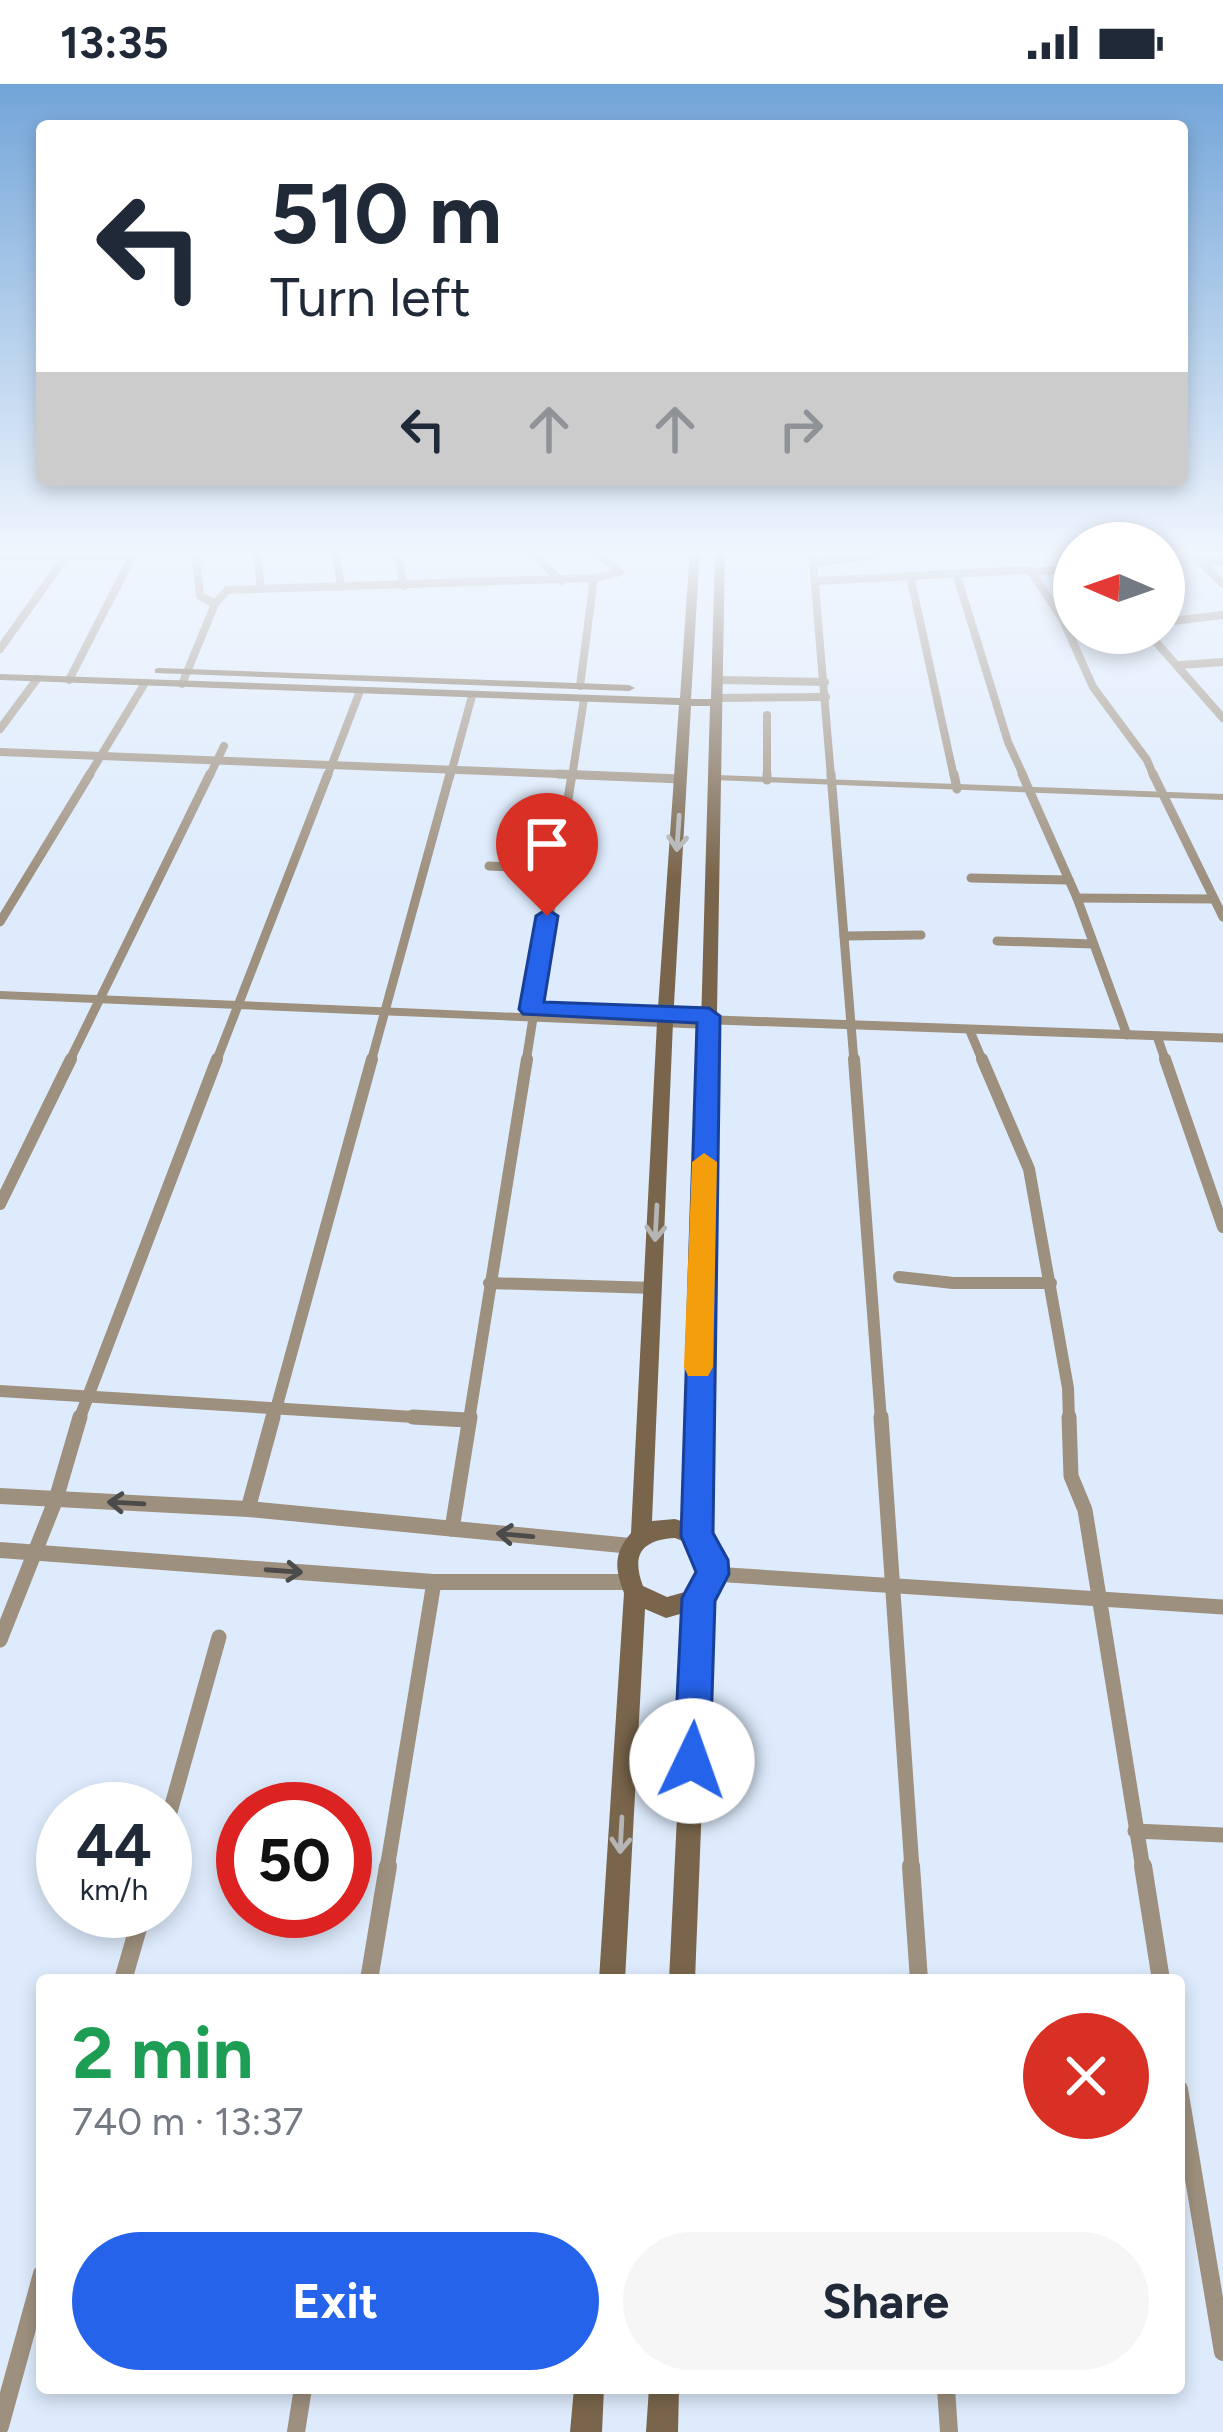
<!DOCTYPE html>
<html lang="en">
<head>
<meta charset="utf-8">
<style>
	:root { --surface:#fff; --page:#f6f6f7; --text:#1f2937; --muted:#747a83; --accent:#2563eb }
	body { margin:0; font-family:Figtree,sans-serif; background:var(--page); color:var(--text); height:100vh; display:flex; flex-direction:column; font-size:45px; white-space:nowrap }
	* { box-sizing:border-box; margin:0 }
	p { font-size:39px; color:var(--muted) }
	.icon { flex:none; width:66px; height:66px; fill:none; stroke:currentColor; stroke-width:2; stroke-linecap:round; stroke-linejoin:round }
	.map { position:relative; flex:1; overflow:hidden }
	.sheet { position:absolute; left:36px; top:1890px; width:1149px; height:420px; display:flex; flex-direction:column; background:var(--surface); border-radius:12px; box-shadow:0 6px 18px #0003 }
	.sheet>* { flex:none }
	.banner { position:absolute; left:36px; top:36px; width:1152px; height:366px; border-radius:12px; box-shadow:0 6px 18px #0003; background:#fff; color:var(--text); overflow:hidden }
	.needle { width:78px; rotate:272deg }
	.fabs { position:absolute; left:1053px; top:438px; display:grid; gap:24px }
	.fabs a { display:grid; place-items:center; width:132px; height:132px; border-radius:50%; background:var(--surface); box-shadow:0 6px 18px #0003; font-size:60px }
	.speed { position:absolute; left:36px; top:1698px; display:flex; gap:24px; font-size:60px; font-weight:700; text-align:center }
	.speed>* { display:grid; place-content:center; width:156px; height:156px; border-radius:50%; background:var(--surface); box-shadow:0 6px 18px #0003; line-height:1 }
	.speed small { font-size:30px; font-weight:400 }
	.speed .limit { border:18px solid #d22; background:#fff; color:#111 }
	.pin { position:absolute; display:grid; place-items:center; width:102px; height:102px; color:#fff; margin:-123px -51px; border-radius:50% 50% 50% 0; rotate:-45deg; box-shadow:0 0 12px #0007 }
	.pin .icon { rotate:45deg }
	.me { position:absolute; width:132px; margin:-66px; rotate:3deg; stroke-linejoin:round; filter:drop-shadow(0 0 9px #0008) }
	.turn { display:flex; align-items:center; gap:42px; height:252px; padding:0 36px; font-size:54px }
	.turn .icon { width:156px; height:156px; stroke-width:2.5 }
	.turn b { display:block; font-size:84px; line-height:102px }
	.lanes { display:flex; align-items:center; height:114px; padding:0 36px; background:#0003; justify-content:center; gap:60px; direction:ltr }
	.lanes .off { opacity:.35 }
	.round { display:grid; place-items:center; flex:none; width:126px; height:126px; border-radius:63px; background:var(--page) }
	.headline { display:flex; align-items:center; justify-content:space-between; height:204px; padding:0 36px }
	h1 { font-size:72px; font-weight:700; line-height:90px; color:#1e9e55 }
	.action { display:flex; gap:24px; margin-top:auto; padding:24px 36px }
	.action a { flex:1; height:138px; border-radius:72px; background:var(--accent); color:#fff; font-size:48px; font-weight:700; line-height:138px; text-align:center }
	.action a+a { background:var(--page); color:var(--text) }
	.status { display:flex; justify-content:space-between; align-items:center; height:84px; padding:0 60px; background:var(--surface); direction:ltr }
	.status svg { height:33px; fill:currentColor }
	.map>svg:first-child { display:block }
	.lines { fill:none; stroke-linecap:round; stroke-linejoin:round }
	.minor-far4 { stroke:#9e907e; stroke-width:8 }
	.minor-far3 { stroke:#9e907e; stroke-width:9 }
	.minor-far2 { stroke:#9e907e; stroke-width:12 }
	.minor-far1 { stroke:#9e907e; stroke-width:15 }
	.minor { stroke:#9e907e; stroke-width:18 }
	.tertiary { fill:#9e907e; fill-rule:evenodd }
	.secondary { fill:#79654b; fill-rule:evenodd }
	.oneway { stroke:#b5b5b5 }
	.oneway2 { stroke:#4a4b4a }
	.route { fill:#2563eb; stroke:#184099; stroke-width:3 }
	.slow { fill:#f59e0b }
</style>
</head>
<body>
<div class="status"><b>13:35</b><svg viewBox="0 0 49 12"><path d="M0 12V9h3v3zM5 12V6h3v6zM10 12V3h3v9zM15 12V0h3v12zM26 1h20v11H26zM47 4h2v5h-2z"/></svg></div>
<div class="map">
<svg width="1223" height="2348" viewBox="0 0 1223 2348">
	<rect width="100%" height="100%" fill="#ddebfc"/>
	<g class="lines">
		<!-- minor-far4 -->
		<g class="minor-far4">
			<polyline points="195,465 200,512 215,520"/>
			<polyline points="256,465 261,505"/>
			<polyline points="335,465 341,503"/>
			<polyline points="396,465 404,502"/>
			<polyline points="528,465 561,497"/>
			<polyline points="592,465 620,488 594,494"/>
			<polyline points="812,465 831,693"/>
			<polyline points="1187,465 1223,500"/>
			<polyline points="0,472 133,471"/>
			<polyline points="815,479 915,465"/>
			<polyline points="1202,479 1223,478"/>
			<polyline points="1031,488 1074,485"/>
			<polyline points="957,492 1008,658 1024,693"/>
			<polyline points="911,496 954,693"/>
			<polyline points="816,497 1030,486 1063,536 1093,603 1147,676 1154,693"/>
			<polyline points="1164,538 1223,531"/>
			<polyline points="1148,549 1223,634"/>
			<polyline points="0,565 69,468"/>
			<polyline points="1180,581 1223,578"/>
			<polyline points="69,596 136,465"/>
			<polyline points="718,596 825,598"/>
			<polyline points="182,600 215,520 227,506 594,494 580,602"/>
			<polyline points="718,614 826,613"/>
			<polyline points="767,631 767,693"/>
			<polyline points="0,645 37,595"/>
			<polyline points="0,668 634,693"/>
			<polyline points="88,693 145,599"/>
			<polyline points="209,693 224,662"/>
			<polyline points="327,693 360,607"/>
			<polyline points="450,693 472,612"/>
			<polyline points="572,693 584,615"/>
		</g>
		<!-- minor-far3 -->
		<g class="minor-far3">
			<polyline points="558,690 681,695"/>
			<polyline points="767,690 767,696"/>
			<polyline points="831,690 854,978"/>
			<polyline points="954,690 957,705"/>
			<polyline points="1022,690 1077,814 1127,951"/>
			<polyline points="1153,690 1223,833"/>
			<polyline points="489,782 555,785"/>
			<polyline points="971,794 1069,796"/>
			<polyline points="1077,814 1214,815"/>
			<polyline points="0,838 90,690"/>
			<polyline points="844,852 921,851"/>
			<polyline points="997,857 1093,860"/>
			<polyline points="717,936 1223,954"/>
			<polyline points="970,947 983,978"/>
			<polyline points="1157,952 1166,978"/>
			<polyline points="69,978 210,690"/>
			<polyline points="216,978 328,690"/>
			<polyline points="371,978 450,690"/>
			<polyline points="526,978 572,690"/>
		</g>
		<!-- minor-far2 -->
		<g class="minor-far2">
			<polyline points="854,975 881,1336"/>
			<polyline points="982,975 1029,1085 1068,1304 1069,1336"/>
			<polyline points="1165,975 1223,1143"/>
			<polyline points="0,1120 71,975"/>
			<polyline points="899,1193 953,1199 1051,1199"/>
			<polyline points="489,1199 653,1204"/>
			<polyline points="0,1307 462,1336"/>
			<polyline points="79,1336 217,975"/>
			<polyline points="273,1336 372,975"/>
			<polyline points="469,1336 527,975"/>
		</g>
		<!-- minor-far1 -->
		<g class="minor-far1">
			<polyline points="413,1333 467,1336"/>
			<polyline points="881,1333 912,1785"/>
			<polyline points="1069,1333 1071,1392 1085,1426 1143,1785"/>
			<polyline points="248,1425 273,1333"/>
			<polyline points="452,1445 470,1333"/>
			<polyline points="713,1490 1223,1523"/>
			<polyline points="0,1556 56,1415 80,1333"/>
			<polyline points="165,1746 219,1553"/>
			<polyline points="1135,1747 1223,1751"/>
			<polyline points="387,1785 434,1498"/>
		</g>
		<!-- minor -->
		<g class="minor">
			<polyline points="911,1782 919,1896"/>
			<polyline points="1143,1782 1161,1896"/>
			<polyline points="123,1896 143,1827"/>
			<polyline points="369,1896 388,1782"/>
			<polyline points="1179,2005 1223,2268"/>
			<polyline points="946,2304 949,2348"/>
			<polyline points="0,2342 42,2190"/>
			<polyline points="296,2348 303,2304"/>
		</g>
		<!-- tertiary -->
		<g class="tertiary">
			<polygon points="717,691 1223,710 1223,716 713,696 712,694"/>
			<polygon points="0,907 707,937 715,933 721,937 709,945 0,915"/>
			<polygon points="0,1404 248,1417 631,1454 637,1456 640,1462 637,1468 631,1470 248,1433 0,1420"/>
			<polygon points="0,1458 434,1490 629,1490 635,1492 638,1498 635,1504 629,1506 434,1506 0,1474"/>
		</g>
		<!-- secondary -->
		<g class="secondary">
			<path d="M 690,465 L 700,465 L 691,615 L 711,615 L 715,465 L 725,465 L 708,1451 L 717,1466 L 724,1490 L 710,1516 L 695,1896 L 669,1896 L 687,1528 L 666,1534 L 645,1525 L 625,1896 L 599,1896 L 624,1509 C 615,1485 613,1470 631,1449 L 657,938 L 679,621 L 0,596 L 0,590 L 680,614 ZM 691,622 L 710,622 L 687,1439 L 675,1435 L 652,1437 L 673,938 ZM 675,1454 C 693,1460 698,1472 702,1489 L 692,1506 L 667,1513 L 643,1502 C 631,1470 642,1456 675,1454 Z"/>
			<polygon points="159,584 629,601 635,604 629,607 155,589 155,585"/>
			<polygon points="574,2304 604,2304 602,2348 570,2348"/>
			<polygon points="649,2304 679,2304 678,2348 646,2348"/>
		</g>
	</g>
	<!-- one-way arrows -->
	<defs><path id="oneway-shaft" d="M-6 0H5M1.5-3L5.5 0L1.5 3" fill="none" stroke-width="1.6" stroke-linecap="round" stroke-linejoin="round" transform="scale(3)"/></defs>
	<g class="oneway">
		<use href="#oneway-shaft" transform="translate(678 749) rotate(94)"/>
		<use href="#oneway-shaft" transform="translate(656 1139) rotate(93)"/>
		<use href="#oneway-shaft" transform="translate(621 1751) rotate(93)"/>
	</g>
	<g class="oneway2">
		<use href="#oneway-shaft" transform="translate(126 1419) rotate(-177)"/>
		<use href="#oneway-shaft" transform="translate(515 1451) rotate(-175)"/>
		<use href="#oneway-shaft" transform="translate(284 1487) rotate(4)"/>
	</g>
	<!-- sky -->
	<linearGradient id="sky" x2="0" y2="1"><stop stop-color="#73a5d8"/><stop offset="0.59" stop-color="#f0f6fe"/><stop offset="1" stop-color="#f0f6fe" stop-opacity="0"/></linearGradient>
	<rect width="1223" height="794" fill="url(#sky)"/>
	<!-- route -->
	<polygon class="route" points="547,825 558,832 544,918 709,924 720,932 713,1449 728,1476 729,1490 715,1517 710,1677 704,1689 692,1695 679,1689 674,1677 682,1514 696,1488 681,1452 697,939 523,930 519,925 536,832"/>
	<!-- slow -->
	<polygon class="slow" points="704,1069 717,1078 713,1283 708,1292 688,1292 684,1283 692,1078"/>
</svg>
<div class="fabs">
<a><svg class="needle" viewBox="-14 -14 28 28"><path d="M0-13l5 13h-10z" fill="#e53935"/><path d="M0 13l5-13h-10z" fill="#747a83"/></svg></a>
</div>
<div class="speed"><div>44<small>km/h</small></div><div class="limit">50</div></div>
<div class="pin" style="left:547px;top:832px;background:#d93025"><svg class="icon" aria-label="arrive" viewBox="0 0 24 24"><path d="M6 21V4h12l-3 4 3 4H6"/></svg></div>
<svg class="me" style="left:692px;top:1677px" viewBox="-20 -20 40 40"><circle r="19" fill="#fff"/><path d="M0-13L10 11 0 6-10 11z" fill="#2563eb"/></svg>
<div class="banner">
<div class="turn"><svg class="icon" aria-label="left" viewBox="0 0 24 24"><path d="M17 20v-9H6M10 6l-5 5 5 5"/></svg><div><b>510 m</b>Turn left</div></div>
<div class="lanes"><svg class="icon" aria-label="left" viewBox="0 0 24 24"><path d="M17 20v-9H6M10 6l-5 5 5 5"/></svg><svg class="icon off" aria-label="ahead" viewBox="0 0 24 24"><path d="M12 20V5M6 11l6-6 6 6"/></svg><svg class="icon off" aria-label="ahead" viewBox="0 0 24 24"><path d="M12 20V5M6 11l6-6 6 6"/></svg><svg class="icon off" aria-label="right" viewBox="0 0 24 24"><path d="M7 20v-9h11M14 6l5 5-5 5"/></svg></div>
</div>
<section class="sheet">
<div class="headline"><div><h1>2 min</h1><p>740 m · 13:37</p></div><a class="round" style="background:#d93025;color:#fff"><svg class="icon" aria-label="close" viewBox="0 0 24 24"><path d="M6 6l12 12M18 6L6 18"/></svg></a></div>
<div class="action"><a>Exit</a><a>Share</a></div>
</section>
</div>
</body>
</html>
